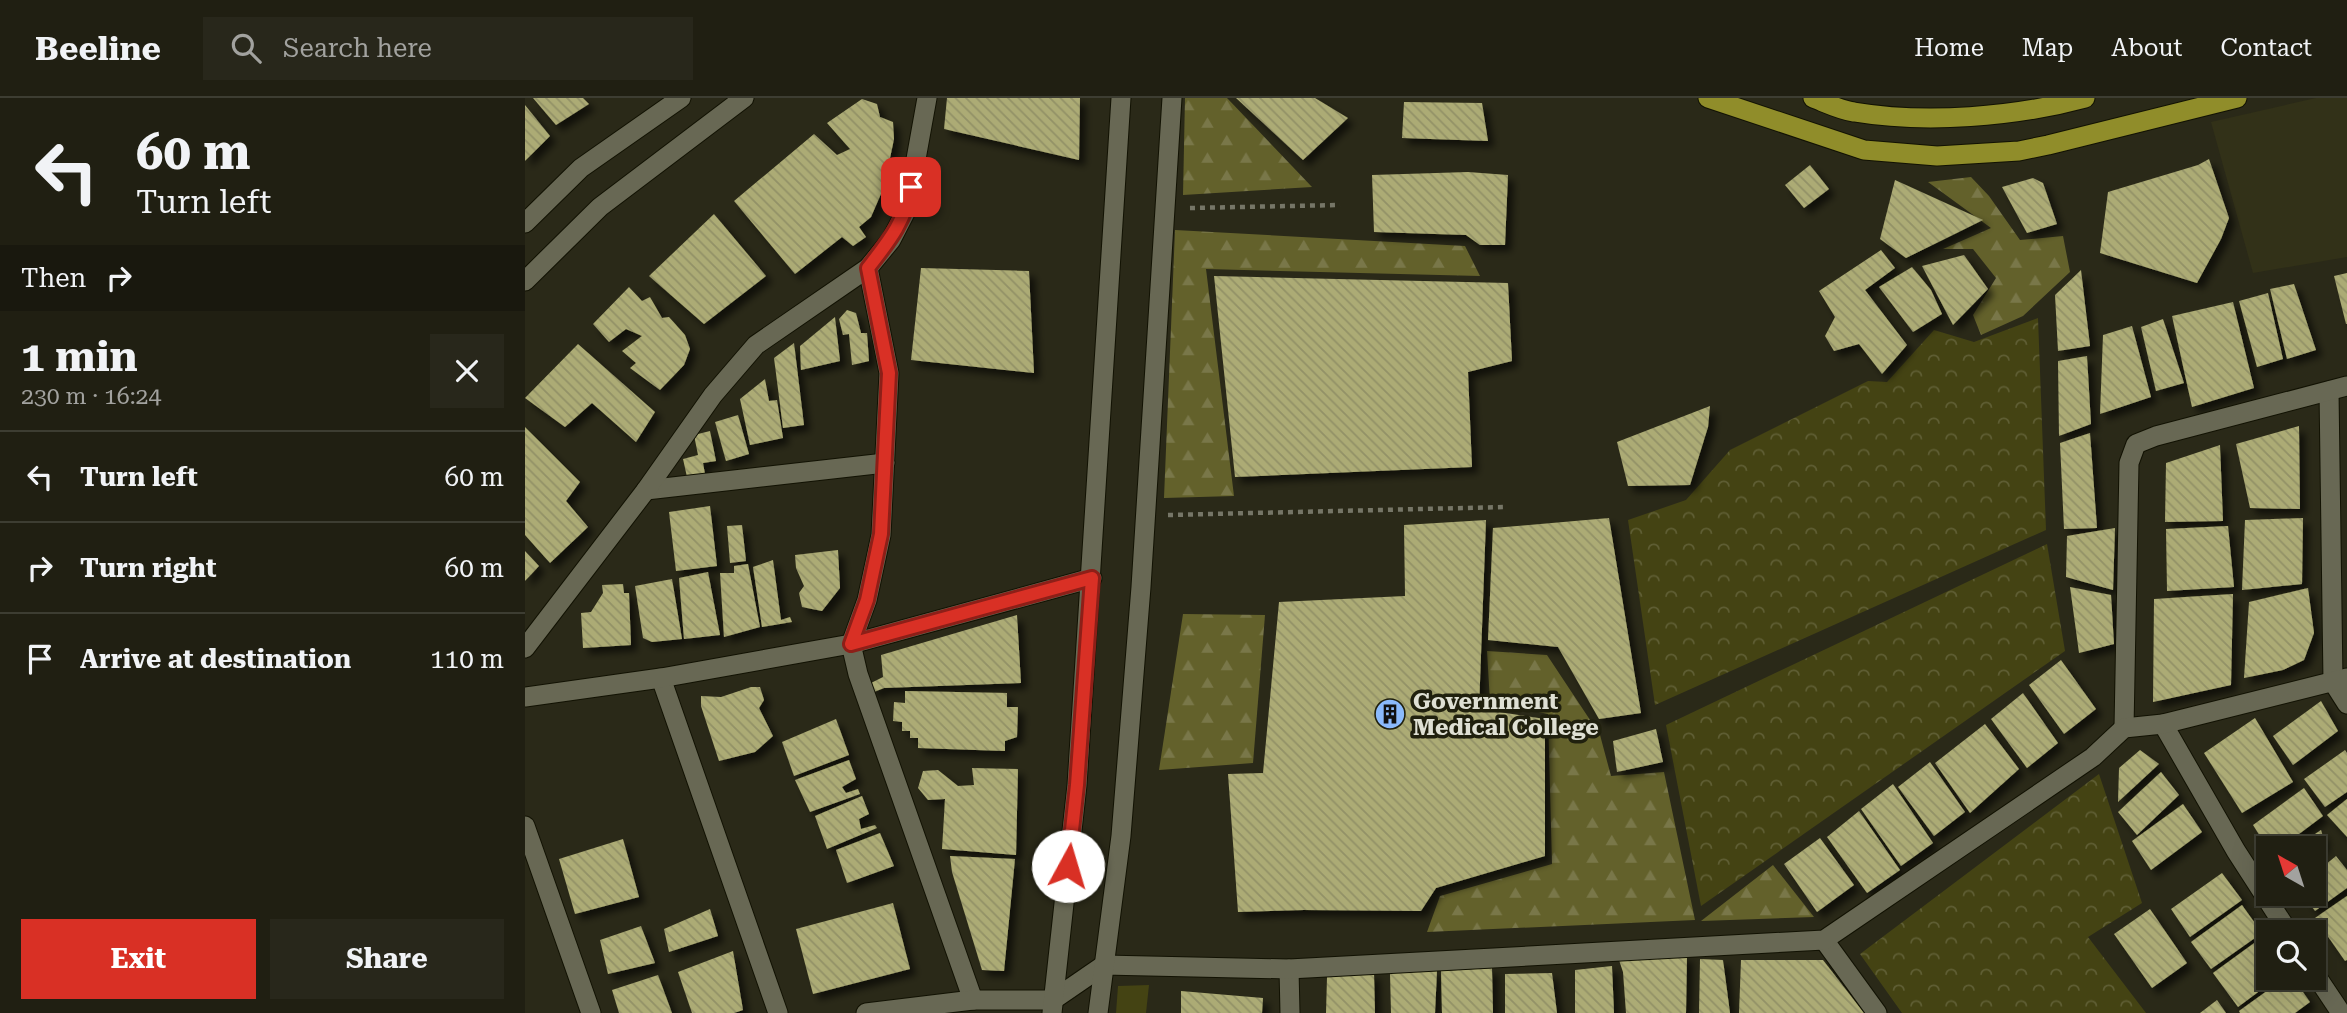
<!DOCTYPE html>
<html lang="en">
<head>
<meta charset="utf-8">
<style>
	:root { --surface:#201f12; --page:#28271b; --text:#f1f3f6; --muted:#a2a29f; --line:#3d3d32; --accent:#d93025 }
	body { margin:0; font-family:"Roboto Serif",serif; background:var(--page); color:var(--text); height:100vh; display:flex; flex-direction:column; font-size:26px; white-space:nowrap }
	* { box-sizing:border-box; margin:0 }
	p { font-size:23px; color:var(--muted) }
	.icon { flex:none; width:38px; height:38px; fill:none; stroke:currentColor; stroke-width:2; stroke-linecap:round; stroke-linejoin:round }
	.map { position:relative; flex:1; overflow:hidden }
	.drawer { display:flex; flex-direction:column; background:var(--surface); width:525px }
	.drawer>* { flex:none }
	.hud { background:#201f12; color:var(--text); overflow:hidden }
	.needle { width:46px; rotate:321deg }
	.controls { position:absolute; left:1731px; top:738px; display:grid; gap:14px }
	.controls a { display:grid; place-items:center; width:70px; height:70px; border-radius:0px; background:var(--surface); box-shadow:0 7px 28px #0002,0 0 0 2px var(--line); font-size:35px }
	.pin { position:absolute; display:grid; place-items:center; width:60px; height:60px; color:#fff; margin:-30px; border-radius:14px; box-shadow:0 4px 10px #0006 }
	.me { position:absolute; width:77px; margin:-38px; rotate:6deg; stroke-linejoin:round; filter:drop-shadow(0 0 5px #0008) }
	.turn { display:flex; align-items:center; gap:24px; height:147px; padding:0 21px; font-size:32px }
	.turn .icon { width:91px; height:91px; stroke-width:2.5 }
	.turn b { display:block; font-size:49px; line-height:60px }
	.then { display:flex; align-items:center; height:66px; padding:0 21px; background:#0003; gap:14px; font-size:26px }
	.round { display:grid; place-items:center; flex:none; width:74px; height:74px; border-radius:0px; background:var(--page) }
	.overview { display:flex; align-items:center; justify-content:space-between; height:119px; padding:0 21px }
	h1 { font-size:42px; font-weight:700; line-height:52px }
	.primary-button { display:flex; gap:14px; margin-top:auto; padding:14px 21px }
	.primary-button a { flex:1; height:80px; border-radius:0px; background:var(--accent); color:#fff; font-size:28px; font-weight:700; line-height:80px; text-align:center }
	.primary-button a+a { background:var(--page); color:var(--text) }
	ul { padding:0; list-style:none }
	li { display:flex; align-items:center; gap:21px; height:91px; padding:0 21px; border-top:2px solid var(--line) }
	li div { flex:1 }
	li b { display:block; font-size:26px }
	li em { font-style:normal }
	header { display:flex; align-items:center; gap:42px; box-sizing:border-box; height:98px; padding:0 35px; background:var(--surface); border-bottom:2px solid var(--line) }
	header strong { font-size:33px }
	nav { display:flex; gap:38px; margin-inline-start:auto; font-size:24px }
	.search { width:490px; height:63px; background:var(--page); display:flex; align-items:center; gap:18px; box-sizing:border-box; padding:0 24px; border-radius:0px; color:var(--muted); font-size:26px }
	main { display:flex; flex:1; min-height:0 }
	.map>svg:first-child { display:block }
	.built { fill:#323118 }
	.grass { fill:#444313 }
	.forest { fill:url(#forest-firs) }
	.park { fill:url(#park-crowns) }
	.building { fill:url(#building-back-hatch); filter:url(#shadow) }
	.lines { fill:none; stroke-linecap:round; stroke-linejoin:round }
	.minor-casing { stroke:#121203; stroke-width:21 }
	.secondary-casing { stroke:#121203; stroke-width:21 }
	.primary-casing { stroke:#121203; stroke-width:21 }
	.path { stroke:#767667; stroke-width:4.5; stroke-dasharray:5 5; stroke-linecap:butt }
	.minor { stroke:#686854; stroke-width:19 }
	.secondary { stroke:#686854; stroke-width:19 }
	.primary { stroke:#908d2a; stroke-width:19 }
	.route-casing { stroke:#8d1f18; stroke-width:18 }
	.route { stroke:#d93025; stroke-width:12 }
	.labels { text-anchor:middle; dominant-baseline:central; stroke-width:7; stroke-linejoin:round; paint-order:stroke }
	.poi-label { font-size:23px; font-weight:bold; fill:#dfe0d4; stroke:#20200e; text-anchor:start }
</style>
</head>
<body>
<header>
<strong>Beeline</strong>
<div class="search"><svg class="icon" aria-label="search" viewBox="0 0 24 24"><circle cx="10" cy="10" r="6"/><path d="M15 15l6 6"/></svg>Search here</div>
<nav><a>Home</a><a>Map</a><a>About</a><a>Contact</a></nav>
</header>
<main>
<section class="drawer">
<div class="hud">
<div class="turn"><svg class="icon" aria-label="left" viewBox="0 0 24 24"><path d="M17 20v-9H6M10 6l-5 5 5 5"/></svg><div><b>60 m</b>Turn left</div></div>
<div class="then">Then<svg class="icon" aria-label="right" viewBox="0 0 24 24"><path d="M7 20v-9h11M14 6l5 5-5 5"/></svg></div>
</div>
<div class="overview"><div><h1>1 min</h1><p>230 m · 16:24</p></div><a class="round"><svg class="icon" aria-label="close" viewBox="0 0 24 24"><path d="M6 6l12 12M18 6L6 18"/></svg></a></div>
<ul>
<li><svg class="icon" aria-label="left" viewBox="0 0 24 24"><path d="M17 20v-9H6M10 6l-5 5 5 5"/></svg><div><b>Turn left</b></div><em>60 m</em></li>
<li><svg class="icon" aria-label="right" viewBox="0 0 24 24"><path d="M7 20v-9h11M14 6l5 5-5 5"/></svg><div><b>Turn right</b></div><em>60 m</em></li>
<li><svg class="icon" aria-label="arrive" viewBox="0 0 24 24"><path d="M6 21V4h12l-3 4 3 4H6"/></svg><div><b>Arrive at destination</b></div><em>110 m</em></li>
</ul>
<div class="primary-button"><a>Exit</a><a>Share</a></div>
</section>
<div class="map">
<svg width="1822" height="915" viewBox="0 0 1822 915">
	<defs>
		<pattern id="forest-firs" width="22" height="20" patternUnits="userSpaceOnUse" patternTransform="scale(1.75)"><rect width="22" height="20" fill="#63612b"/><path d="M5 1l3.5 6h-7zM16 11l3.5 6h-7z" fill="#797749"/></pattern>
		<pattern id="park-crowns" width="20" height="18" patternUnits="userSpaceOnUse" patternTransform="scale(1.75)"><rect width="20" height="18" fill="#444313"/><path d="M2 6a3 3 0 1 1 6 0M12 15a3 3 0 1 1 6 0" fill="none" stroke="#5f5e34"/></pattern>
		<pattern id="building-back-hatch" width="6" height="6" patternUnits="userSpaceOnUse" patternTransform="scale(1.75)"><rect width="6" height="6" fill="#acab74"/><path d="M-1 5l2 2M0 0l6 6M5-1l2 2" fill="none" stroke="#929167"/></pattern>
		<filter id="shadow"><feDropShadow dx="6" dy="6" stdDeviation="3.5" flood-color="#0009"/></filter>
	</defs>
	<rect width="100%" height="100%" fill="#2a2918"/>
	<!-- built -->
	<polygon class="built" points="1791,0 1822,0 1822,159 1728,175 1686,24"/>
	<!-- grass -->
	<polygon class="grass" points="624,887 621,915 591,915 593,888"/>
	<!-- forest -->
	<g class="forest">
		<polygon points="660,0 702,0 787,89 658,97"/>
		<polygon points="1446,79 1464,98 1495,142 1538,138 1545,174 1498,218 1456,237 1448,217 1471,180 1448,151 1418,151 1466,130 1403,84"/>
		<polygon points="650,132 940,148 955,178 681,171 709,398 639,400"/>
		<polygon points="658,516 740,517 728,665 634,672"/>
		<polygon points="962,553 1022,557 1075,637 1086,678 1139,674 1170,822 902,834 915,798 1027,766 1023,616 965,604"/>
		<polygon points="1248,767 1289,819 1176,823"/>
	</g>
	<!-- park -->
	<g class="park">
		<polygon points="1513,220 1521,432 1130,607 1103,422 1161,402 1205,352 1343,283 1362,284 1409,232 1449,244"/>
		<polygon points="1522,446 1540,553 1176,808 1141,627"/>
		<polygon points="1574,676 1617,805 1563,839 1621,915 1377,915 1335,856"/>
	</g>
	<!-- building -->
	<g class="building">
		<polygon points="8,0 58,0 64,6 31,27"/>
		<polygon points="422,0 555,0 554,62 419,31"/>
		<polygon points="711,0 790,0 823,20 778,62"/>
		<polygon points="337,1 352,6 355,19 368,24 369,41 359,89 346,119 334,129 341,139 328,148 317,139 270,176 209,103 289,36 312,57 325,51 302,25"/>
		<polygon points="879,4 957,5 963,43 877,40"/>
		<polygon points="0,7 25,38 0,63"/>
		<polygon points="1684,61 1704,120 1696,141 1672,185 1575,155 1583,94 1673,67"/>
		<polygon points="1285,67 1304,91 1279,110 1260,87"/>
		<polygon points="943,74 983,77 980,147 955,147 941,137 849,134 847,77"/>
		<polygon points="1508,80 1518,85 1532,126 1502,135 1477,89"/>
		<polygon points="1370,82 1458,122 1381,160 1355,141"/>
		<polygon points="189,116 241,178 179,226 124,178"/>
		<polygon points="1356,152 1370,170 1340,192 1382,247 1357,276 1334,246 1309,253 1300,238 1310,219 1294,193"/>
		<polygon points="1439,157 1463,191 1428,227 1397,168"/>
		<polygon points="1387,169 1406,192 1417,216 1388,234 1354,189"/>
		<polygon points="396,170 504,173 509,275 386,262"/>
		<polygon points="1556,172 1565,248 1533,253 1530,197"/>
		<polygon points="1822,175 1822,226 1821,226 1809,178"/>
		<polygon points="689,178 983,185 987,263 943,274 947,369 710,379"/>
		<polygon points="1769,186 1791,252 1762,261 1745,191"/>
		<polygon points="104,189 117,203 125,199 137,220 144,219 160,237 165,251 159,267 135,292 105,270 111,265 97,253 117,238 101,231 84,244 68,226"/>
		<polygon points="1743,195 1758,261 1732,269 1714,203"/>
		<polygon points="1708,204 1729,290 1667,309 1647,218"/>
		<polygon points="322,212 331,215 336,235 342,235 344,263 327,267 324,236 318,237 314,221"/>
		<polygon points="310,219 315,263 276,272 275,248"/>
		<polygon points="1638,221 1659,285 1631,293 1616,229"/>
		<polygon points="1607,228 1626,299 1575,316 1578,237"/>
		<polygon points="269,245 279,327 258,330 249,260"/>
		<polygon points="53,246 130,314 111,344 67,305 40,329 0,300"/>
		<polygon points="1562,258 1566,326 1534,338 1533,263"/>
		<polygon points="240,281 244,303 252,302 258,340 225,347 215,301"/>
		<polygon points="1185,308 1183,329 1165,387 1103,388 1092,344"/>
		<polygon points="213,317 224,356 201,363 190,324"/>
		<polygon points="1774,328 1775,411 1725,410 1711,346"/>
		<polygon points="0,329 55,384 41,403 63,429 25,465 0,437"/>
		<polygon points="185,333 191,363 178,365 180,376 162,379 158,361 173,357 169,337"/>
		<polygon points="1565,335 1572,430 1539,431 1535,345"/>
		<polygon points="1695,347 1698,423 1640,424 1641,365"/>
		<polygon points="185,408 192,468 151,473 144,414"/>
		<polygon points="1084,420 1116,615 1074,621 1033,549 963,542 968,430"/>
		<polygon points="1778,420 1777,486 1717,492 1720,422"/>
		<polygon points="961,422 954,611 1020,621 1020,758 911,790 896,813 779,812 713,814 703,676 738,675 754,504 880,498 879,427"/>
		<polygon points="217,427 221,463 205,465 202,428"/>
		<polygon points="1703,428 1709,489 1642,493 1641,431"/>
		<polygon points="1590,430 1588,492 1541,479 1542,438"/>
		<polygon points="313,452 315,490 297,513 277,509 274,495 279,488 271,470 270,457"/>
		<polygon points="0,453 14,468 0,483"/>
		<polygon points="248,462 256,522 265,519 267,524 237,529 228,469"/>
		<polygon points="223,466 235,529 199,539 195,475 209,475 209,468"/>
		<polygon points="183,474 195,537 159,541 154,480"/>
		<polygon points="147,481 157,541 127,544 118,540 110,488"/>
		<polygon points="98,486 99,495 104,495 106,547 58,550 56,515 66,514 78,495 77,487"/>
		<polygon points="1545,489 1586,497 1589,546 1554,555"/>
		<polygon points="1783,490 1789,535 1779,562 1758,572 1719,580 1724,504"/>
		<polygon points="1708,496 1706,587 1628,604 1629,501"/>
		<polygon points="492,517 496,585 359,590 349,594 342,587 358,579 356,557"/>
		<polygon points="1536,562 1571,611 1539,636 1504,587"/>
		<polygon points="226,589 235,589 239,602 234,610 248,638 230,654 194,663 176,608 176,598 196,599"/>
		<polygon points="380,593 482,595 482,609 493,609 492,639 480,643 480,653 393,650 393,640 385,640 385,633 377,633 377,624 368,623 369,604 380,605"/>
		<polygon points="1498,595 1533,645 1502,670 1466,621"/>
		<polygon points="1796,603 1813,633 1768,667 1748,638"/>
		<polygon points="1730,620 1768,684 1717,715 1679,655"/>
		<polygon points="311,621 324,657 269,678 257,644"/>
		<polygon points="1460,626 1494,671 1445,715 1410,665"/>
		<polygon points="1131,631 1138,664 1092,674 1088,643"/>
		<polygon points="1615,652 1634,666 1593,704 1594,670"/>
		<polygon points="1820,652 1822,655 1822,694 1800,709 1779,681"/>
		<polygon points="324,662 331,681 317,689 321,695 333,691 335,696 285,714 270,682"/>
		<polygon points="1405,664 1440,714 1409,738 1373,689"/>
		<polygon points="447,670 493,671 491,757 417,751 420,701 403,702 393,690 398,673 413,672 433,688 449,687"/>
		<polygon points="1636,674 1654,697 1612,737 1593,714"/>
		<polygon points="1368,686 1408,745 1376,768 1336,711"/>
		<polygon points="1779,690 1798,718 1754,751 1743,751 1728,727"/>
		<polygon points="337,698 344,716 334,721 336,731 350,727 352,730 302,751 290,718"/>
		<polygon points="1822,701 1822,739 1802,717"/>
		<polygon points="1658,706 1677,734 1626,772 1607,743"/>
		<polygon points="1334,713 1375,772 1342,795 1302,739"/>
		<polygon points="1796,732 1799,742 1788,766 1788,751 1768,751"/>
		<polygon points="355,735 369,768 322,785 311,752"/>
		<polygon points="1295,740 1329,787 1292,814 1259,766"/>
		<polygon points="98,741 114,799 50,816 34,761"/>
		<polygon points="425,758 490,761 479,873 457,872 427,774"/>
		<polygon points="1811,758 1822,772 1822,790 1790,813 1779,798 1788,796 1788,790 1794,786 1794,772"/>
		<polygon points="1697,775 1717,802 1665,839 1646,811"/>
		<polygon points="1822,798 1822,862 1820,863 1790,820"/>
		<polygon points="368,805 385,871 288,896 271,831"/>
		<polygon points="1717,807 1737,835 1686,871 1666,844"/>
		<polygon points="185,811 193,838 144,854 139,831"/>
		<polygon points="1625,811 1662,865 1627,890 1589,836"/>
		<polygon points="116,828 130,865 83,876 75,842"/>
		<polygon points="1743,835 1743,880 1752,880 1713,909 1688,875"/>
		<polygon points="208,853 218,912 209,915 167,915 153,874"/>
		<polygon points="1162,857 1161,915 1101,915 1098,874 1094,862"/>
		<polygon points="1175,861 1198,862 1205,915 1174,915"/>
		<polygon points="1216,862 1298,862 1339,915 1214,915"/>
		<polygon points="1087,868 1089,915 1050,915 1050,872"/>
		<polygon points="967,870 968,915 917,915 916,873"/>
		<polygon points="912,873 910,915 866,915 865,875"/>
		<polygon points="849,875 850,915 801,915 802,879"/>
		<polygon points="1027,875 1032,915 980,915 980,876"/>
		<polygon points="133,877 147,915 94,915 87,892"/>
		<polygon points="1760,880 1768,880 1785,904 1770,915 1715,915 1714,913"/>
		<polygon points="656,893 738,900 737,915 656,915"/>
		<polygon points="1692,902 1701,915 1675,915"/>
	</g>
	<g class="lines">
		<!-- minor casing -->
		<g class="minor-casing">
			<g id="minor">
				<polyline points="343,170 364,275 356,437 342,502 326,546 333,576 448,902"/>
				<polyline points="1804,293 1808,584 1822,606"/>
				<polyline points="121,392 360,365"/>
				<polyline points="0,550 121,392 188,297 231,247 343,170 366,142 382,111 402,0"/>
				<polyline points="136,580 253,915"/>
				<polyline points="0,599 136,580 326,546 567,480"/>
				<polyline points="1638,626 1711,753 1764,835"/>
				<polyline points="1599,630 1604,365 1611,346 1631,338 1822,288"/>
				<polyline points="0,728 66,915"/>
				<polyline points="1299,842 1352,915"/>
				<polyline points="764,871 765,915"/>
				<polyline points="1788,873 1816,915"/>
				<polyline points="341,915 448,902 528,902 579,867 764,871 1299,842 1568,659 1599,630 1638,626 1822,580"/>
			</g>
		</g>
		<!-- secondary casing -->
		<g class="secondary-casing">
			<g id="secondary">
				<polyline points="0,125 56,70 156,0"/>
				<polyline points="0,183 75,109 219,0"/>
				<polyline points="527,915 552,687 596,0"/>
				<polyline points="573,915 596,738 616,489 647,0"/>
			</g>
		</g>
		<!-- primary casing -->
		<g class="primary-casing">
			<g id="primary">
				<polyline points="1183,0 1339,52 1412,58 1494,53 1523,47 1712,0"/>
				<path d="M 1288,0 C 1301,5 1315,12 1329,14 C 1401,26 1490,19 1560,0"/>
			</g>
		</g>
		<!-- path -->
		<g class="path">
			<polyline points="665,110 815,107"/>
			<polyline points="643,417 981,409"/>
		</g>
		<!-- minor -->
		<use href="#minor" class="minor"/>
		<!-- secondary -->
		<use href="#secondary" class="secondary"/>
		<!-- primary -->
		<use href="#primary" class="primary"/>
	</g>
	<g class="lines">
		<!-- route casing -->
		<g class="route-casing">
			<path id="route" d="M 386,89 C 380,124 364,143 343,170 L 364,275 L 356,436 L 342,502 L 326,546 L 567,480 L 552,687 L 543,768"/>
		</g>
		<!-- route -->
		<use href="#route" class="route"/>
	</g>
	<!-- icons -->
	<defs>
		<g id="building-disc" transform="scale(1.575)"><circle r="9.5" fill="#8bbafc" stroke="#20200e"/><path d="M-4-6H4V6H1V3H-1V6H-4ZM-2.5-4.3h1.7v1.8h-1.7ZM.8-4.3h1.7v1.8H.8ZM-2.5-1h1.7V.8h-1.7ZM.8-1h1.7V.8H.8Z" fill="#111"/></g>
	</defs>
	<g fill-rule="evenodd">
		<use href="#building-disc" x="865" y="616"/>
	</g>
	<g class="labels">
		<!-- poi labels -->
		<g class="poi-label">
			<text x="888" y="603">Government<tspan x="888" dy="26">Medical College</tspan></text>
		</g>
	</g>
</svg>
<div class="controls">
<a><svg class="needle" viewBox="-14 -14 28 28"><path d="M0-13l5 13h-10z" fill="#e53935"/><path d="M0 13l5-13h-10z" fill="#a2a29f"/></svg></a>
<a><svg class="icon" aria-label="search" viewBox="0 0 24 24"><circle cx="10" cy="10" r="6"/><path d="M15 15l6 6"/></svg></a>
</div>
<div class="pin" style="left:386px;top:89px;background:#d93025"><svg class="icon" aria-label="arrive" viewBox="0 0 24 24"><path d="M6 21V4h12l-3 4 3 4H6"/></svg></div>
<svg class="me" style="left:543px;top:768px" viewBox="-20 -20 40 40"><circle r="19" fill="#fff"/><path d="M0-13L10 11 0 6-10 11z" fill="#d93025"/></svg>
</div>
</main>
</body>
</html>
